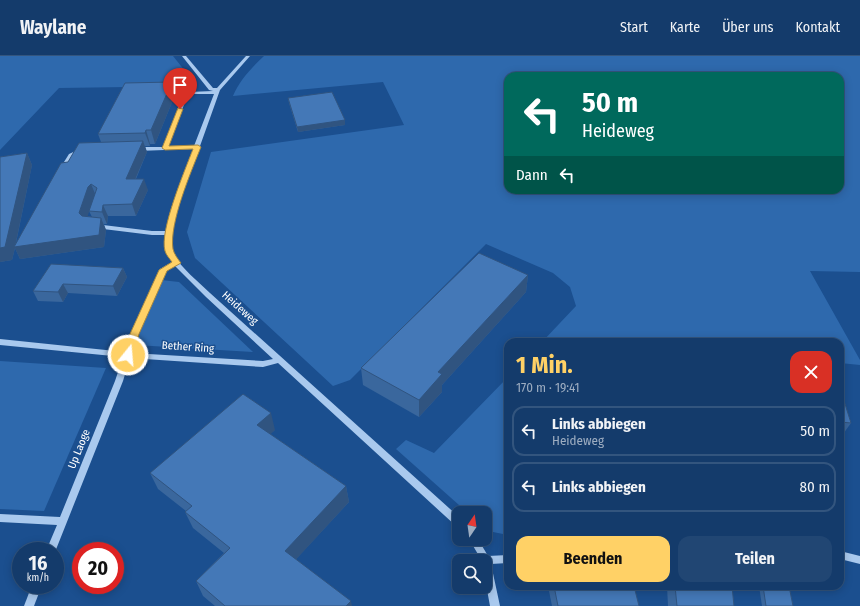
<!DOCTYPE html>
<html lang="de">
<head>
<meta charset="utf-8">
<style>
	:root { --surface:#143b6b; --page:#214673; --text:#f1f3f6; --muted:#9dadc1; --line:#33557e; --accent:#ffd166 }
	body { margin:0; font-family:"Fira Sans Condensed",sans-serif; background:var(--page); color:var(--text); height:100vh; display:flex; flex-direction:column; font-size:15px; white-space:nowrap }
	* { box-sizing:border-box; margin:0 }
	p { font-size:13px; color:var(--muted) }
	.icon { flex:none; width:22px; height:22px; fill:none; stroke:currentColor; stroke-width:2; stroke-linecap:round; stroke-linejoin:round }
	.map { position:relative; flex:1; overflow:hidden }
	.drawer { position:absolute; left:504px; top:282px; width:340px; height:252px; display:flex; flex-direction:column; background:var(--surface); border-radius:12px; box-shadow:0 2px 10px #0003,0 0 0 1px var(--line) }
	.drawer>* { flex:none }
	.banner { position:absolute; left:504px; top:16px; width:340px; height:122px; border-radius:12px; box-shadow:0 2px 10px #0003,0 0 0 1px var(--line); background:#00695c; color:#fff; overflow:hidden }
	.needle { width:26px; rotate:13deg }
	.fabs { position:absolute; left:452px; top:450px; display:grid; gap:8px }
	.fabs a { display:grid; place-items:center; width:40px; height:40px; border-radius:8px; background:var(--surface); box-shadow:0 2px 10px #0003,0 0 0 1px var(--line); font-size:20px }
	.speed { position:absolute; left:12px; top:486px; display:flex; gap:8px; font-size:20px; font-weight:700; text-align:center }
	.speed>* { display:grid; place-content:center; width:52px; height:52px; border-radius:50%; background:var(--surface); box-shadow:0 2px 10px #0003,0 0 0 1px var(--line); line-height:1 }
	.speed small { font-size:10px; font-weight:400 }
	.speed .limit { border:6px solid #d22; background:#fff; color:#111 }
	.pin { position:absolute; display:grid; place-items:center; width:34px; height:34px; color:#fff; margin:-41px -17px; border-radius:50% 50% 50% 0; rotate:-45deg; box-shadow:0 0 4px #0007 }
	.pin .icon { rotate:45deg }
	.me { position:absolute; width:44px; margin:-22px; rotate:17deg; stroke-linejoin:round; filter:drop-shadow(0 0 3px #0008) }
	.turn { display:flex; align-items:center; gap:14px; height:84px; padding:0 12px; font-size:18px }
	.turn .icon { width:52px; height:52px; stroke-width:2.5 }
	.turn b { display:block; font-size:28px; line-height:34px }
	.then { display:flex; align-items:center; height:38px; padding:0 12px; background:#0003; gap:8px; font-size:15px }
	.round { display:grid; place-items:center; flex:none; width:42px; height:42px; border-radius:12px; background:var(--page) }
	.overview { display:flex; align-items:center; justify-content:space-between; height:68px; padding:0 12px }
	h1 { font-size:24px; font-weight:700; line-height:30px; color:var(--accent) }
	.button { display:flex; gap:8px; margin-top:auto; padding:8px 12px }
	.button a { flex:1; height:46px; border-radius:12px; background:var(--accent); color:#111; font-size:16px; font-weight:700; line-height:46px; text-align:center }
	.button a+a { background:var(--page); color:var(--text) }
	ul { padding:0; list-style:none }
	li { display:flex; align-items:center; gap:12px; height:50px; margin:0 8px 6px; padding:0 4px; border:2px solid var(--line); border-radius:12px }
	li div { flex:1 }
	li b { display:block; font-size:15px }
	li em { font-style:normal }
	header { display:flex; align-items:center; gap:24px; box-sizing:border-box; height:56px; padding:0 20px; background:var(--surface); border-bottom:1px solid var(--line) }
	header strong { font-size:19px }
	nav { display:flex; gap:22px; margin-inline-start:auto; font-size:14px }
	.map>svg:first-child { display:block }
	.green { fill:#2e69ad; fill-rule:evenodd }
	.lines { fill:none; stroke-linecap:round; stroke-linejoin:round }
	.minor { fill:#a9c9ee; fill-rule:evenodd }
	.wall { fill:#3a679d; fill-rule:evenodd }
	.shaded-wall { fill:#305480 }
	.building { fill:#4478b7; stroke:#305480 }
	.route { fill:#ffd166; stroke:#a68842 }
	.labels { text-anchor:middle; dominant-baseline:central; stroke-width:3; stroke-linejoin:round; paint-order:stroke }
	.street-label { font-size:11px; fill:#fff; stroke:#1b4f8f }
</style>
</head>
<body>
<header>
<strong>Waylane</strong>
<nav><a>Start</a><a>Karte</a><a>Über uns</a><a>Kontakt</a></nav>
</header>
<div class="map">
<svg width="860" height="550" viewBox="0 0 860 550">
	<rect width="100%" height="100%" fill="#1b4f8f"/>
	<!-- green -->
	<g class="green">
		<polygon points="0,0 173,0 197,30 59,32 0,94"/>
		<path d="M 264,0 L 860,0 L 860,216 L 810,215 L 860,304 L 860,309 L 840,307 L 840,286 L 542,286 L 576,250 L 570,231 L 553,217 L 486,188 L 350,324 L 333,330 L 195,202 L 187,176 L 211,96 L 404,69 L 383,26 L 233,40 C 239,25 252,11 264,0 ZM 508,20 L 840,20 L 840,134 L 508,134 Z"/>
		<polygon points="161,224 179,226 253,296 135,289"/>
		<polygon points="0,305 106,312 44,455 0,453"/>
		<polygon points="508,321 508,479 488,475 485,472 485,457 468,457 396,393 406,384 434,397"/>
	</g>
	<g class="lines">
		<!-- minor -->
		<g class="minor">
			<path d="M 182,0 L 186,0 L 213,32 L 217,32 L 246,0 L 250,0 L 220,34 L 200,90 L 201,91 L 199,92 C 191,111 166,180 173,196 C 179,211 199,226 210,237 L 459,461 L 459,471 L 456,470 L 278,307 L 263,311 L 130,302 L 123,325 L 55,496 L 55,495 L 46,495 L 57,469 L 0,466 L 0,458 L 60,461 L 115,325 L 123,301 L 0,289 L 0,283 L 125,296 L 130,278 L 160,213 L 172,206 L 166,195 L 166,179 L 152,179 L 95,172 L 92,170 L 95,168 L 152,175 L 167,175 L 181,124 L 193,93 L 137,95 L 134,93 L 137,91 L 163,91 L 183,39 L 189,36 L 213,35 L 209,34 ZM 190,38 L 214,38 L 194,90 L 168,90 L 187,41 ZM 175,210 L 206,241 L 273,303 L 263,305 L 132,297 L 138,278 L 166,214 Z"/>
			<polygon points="80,93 83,95 82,96 73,100 64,115 60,115 59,114 69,98"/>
			<polygon points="469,483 478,483 488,500 508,499 508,507 491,508 500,550 490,550 485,523 485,505 482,505"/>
			<polygon points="840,495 860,500 860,508 840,503"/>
			<polygon points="32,529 42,529 34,550 24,550"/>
		</g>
	</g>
	<!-- wall -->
	<g class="wall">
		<path d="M 172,26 L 175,39 L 155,88 L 150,88 L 150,90 L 145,90 L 147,96 L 136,123 L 148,134 L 136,160 L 108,160 L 107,168 L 104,168 L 106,174 L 104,191 L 20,203 L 15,192 L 12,204 L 0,206 L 0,101 L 27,97 L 32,109 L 16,187 L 68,106 L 101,86 L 98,78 ZM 93,142 L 89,155 L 92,161 L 87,160 L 93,143 Z"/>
		<polygon points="288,42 345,69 298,76 289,47"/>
		<polygon points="123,212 127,221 117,240 68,237 63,246 38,245 33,235"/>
		<polygon points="528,219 526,236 442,329 442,336 419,361 363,329 361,312"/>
		<polygon points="840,332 851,367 841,381 840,381"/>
		<polygon points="275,374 270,378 346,430 349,446 296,503 352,550 215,550 203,540 196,525 224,497 193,472 185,456 186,455 158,433 150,417"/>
		<polygon points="548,530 634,530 639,550 552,550"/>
		<polygon points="667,530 732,530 734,550 668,550"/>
		<polygon points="759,530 789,530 793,550 762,550"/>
	</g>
	<!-- shaded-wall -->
	<g class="shaded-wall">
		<polygon points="172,26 175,39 155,88 151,74"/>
		<polygon points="345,64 345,69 298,76 297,71"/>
		<polygon points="146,74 150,88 150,90 145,77"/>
		<polygon points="143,85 147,96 130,135 126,123"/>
		<polygon points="27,97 32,109 15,191 101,162 106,174 104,191 20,203 15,192 12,204 0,206 0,192"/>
		<polygon points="144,123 148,134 136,160 132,148"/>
		<polygon points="91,128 96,140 93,143 85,169 79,157 88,131"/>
		<polygon points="103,149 108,160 107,168 102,156"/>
		<polygon points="123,212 127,221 117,240 113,230"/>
		<polygon points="528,219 526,236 442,329 442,336 419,361 419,344 438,316"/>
		<polygon points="63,228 68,237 63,246 58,236"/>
		<polygon points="271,357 275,374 262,386 257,369"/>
		<polygon points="346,430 349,446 290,510 285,495"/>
		<polygon points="351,545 352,550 346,550"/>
	</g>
	<!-- building -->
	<g class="building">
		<polygon points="172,26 151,74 146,74 145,77 98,78 125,27"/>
		<polygon points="332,36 345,64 297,71 288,42"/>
		<polygon points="143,85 126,123 144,123 132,148 103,149 102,156 89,155 97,132 91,128 88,131 79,157 82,160 101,162 99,179 14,191 61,107 68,106 79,87"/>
		<polygon points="27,97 5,191 0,192 0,101"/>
		<polygon points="479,197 528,219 438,316 442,318 419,344 361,312"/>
		<polygon points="51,208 123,212 113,230 63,228 58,236 33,235"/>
		<polygon points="840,332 851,367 840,366"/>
		<polygon points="243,338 271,357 257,369 346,430 285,495 351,545 346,550 225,550 196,525 230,492 185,456 192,450 150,417"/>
		<polygon points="554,530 634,530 639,550 558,550"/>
		<polygon points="675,530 732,530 734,550 677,550"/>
		<polygon points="763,530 789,530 793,550 766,550"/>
	</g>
	<!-- route -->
	<path class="route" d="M 178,52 L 183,53 L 169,90 L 198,89 L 201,91 C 191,116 169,167 173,193 C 174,198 178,203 181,207 L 167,215 L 139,278 L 133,299 L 128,302 L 123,299 L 130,278 L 159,214 L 172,206 C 170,203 166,199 165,195 C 159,175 185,114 193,93 L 165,94 L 162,92 Z"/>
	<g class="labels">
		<!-- street labels -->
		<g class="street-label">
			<text transform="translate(240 252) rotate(42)">Heideweg</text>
			<text transform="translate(188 291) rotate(4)">Bether Ring</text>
			<text transform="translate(79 393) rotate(-68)">Up Laoge</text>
		</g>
	</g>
</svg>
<div class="fabs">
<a><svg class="needle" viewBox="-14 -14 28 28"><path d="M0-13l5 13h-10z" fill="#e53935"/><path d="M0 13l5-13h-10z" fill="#9dadc1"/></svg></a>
<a><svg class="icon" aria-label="search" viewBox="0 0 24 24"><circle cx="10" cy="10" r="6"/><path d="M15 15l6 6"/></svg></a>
</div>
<div class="speed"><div>16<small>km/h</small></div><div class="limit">20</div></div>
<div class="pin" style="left:180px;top:53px;background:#d93025"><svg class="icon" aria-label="arrive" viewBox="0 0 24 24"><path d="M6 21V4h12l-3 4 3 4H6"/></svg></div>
<svg class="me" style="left:128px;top:299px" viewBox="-20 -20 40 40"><circle r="17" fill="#ffd166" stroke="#fff" stroke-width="3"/><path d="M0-11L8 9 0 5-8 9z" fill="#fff"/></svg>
<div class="banner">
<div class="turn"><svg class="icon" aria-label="left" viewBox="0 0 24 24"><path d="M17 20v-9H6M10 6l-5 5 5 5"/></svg><div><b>50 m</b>Heideweg</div></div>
<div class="then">Dann<svg class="icon" aria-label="left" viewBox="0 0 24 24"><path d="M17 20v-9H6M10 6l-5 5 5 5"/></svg></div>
</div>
<section class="drawer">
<div class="overview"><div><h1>1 Min.</h1><p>170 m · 19:41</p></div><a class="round" style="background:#d93025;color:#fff"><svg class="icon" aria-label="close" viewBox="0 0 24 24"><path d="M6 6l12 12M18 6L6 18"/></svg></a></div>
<ul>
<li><svg class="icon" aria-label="left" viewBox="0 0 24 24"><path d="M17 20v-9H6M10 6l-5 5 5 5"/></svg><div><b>Links abbiegen</b><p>Heideweg</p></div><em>50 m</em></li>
<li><svg class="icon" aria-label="left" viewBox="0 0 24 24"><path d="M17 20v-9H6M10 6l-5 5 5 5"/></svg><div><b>Links abbiegen</b></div><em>80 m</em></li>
</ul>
<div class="button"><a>Beenden</a><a>Teilen</a></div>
</section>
</div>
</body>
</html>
